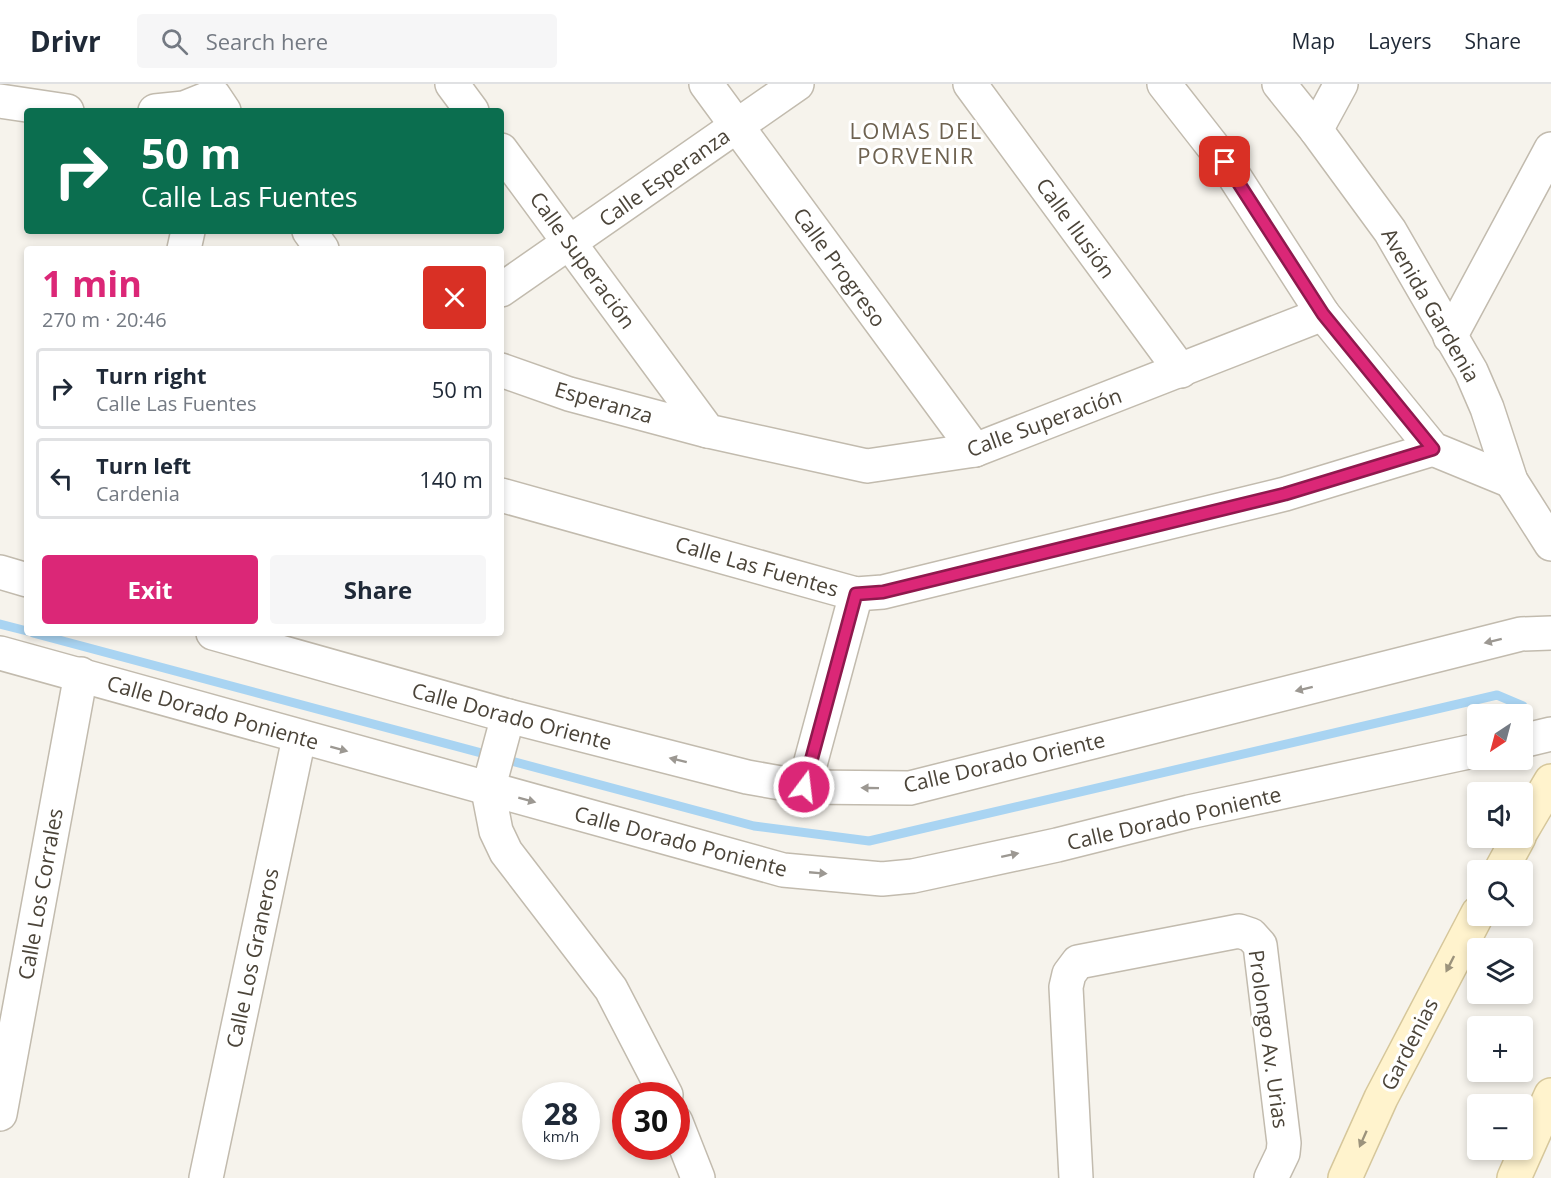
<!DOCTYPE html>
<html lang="en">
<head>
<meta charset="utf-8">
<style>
	:root { --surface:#fff; --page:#f6f6f7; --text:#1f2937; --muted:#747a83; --line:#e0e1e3; --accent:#db2777 }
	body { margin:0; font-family:"Open Sans",sans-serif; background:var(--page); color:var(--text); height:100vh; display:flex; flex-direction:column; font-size:22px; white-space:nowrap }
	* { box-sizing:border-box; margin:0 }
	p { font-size:20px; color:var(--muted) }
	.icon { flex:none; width:33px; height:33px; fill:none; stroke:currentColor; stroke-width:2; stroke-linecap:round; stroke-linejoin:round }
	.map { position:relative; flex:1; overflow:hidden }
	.panel { position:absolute; left:24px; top:162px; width:480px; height:390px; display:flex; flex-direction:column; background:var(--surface); border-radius:6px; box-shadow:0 3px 9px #0003 }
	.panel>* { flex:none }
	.guide { position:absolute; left:24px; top:24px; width:480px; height:126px; border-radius:6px; box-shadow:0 3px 9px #0003; background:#0b6e4f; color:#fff; overflow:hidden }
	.needle { width:39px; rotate:216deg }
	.buttons { position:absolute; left:1467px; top:620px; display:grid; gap:12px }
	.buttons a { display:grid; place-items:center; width:66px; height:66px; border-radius:6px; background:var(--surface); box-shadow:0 3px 9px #0003; font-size:30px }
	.speed { position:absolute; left:522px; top:998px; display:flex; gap:12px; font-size:30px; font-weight:700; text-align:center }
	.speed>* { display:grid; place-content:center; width:78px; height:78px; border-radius:50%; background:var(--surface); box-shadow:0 3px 9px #0003; line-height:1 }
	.speed small { font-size:15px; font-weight:400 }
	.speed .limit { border:9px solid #d22; background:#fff; color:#111 }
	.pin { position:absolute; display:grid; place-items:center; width:51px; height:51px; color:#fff; margin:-26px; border-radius:12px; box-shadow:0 3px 9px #0006 }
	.me { position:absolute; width:66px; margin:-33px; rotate:15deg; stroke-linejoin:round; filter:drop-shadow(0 0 4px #0008) }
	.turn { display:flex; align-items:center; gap:21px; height:126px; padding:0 18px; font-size:27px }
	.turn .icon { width:78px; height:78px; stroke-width:2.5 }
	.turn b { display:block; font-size:42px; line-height:51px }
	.round { display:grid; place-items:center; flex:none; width:63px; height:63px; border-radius:6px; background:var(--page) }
	.head { display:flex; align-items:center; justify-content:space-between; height:102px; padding:0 18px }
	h1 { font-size:36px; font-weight:700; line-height:45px; color:var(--accent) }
	.button { display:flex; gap:12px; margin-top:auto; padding:12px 18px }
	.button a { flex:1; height:69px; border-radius:6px; background:var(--accent); color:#fff; font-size:24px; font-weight:700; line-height:69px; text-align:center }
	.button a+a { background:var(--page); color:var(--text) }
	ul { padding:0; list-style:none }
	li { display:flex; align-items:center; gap:18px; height:81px; margin:0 12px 9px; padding:0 6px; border:3px solid var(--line); border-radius:6px }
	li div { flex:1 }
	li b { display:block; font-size:22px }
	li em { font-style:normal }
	header { display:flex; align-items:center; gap:36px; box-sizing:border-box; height:84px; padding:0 30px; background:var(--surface); border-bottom:2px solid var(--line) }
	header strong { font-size:28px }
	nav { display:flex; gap:33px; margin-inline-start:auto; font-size:21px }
	.search { width:420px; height:54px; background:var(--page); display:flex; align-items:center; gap:15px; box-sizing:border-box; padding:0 21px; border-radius:6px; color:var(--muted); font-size:22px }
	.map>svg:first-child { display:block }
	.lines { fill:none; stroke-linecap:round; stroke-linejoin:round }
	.stream { stroke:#a9d4f2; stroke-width:9 }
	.street-casing { stroke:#c2bbae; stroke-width:36 }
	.secondary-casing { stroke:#d6c79b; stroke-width:36 }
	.street { stroke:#fff; stroke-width:33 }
	.secondary { stroke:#fff3cd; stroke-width:33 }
	.oneway { fill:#9c9892 }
	.oneway2 { fill:#9c937c }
	.route-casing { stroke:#8e194d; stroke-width:15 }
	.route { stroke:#db2777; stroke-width:10 }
	.labels { text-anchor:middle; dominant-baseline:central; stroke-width:6; stroke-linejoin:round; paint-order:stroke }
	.street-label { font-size:21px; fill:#4b4439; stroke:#fff }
	.neighbourhood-label { font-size:22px; letter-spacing:1.5px; fill:#6e6250; stroke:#fff }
</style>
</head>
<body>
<header>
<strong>Drivr</strong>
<div class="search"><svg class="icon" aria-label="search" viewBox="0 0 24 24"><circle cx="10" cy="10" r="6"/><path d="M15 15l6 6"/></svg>Search here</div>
<nav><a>Map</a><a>Layers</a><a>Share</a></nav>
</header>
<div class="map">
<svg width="1551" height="1094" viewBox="0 0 1551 1094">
	<rect width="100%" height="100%" fill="#f6f3ec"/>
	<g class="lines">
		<!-- stream -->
		<g class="stream">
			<polyline points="0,540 27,547"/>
			<polyline points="33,549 754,742 869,757 1497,611 1523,622"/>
		</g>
		<!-- street casing -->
		<g class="street-casing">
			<g id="street">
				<polyline points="452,0 472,27"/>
				<polyline points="706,0 975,366"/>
				<polyline points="970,0 1181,287"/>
				<polyline points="1164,0 1225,78 1323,230 1433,365 1511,397"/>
				<polyline points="1279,0 1316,46 1390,147 1471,287 1487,324 1511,397 1551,460"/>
				<polyline points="0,17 67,27"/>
				<polyline points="155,27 184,24 214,12 224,27"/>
				<polyline points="1316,46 1341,0"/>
				<polyline points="501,66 708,347 867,382 975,366 1323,230"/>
				<polyline points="309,147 322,165"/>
				<polyline points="184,165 188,147"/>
				<polyline points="501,206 797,0"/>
				<polyline points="1450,253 1551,65"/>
				<polyline points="501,286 569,310 708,347"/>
				<polyline points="501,411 856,510 883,508 1285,410 1433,365"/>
				<polyline points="0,488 27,496"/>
				<polyline points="213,549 508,632 747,693 804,703 910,704 1521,550 1551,549"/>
				<polyline points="0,569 783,786 882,795 913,792 1057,761 1189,728 1478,666"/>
				<polyline points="508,632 488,706 496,747 506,768 611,905 666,1011"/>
				<polyline points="1522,657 1551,650"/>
				<polyline points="804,703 856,510"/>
				<polyline points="0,1030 81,590"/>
				<polyline points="676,1038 698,1094"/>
				<polyline points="206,1094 299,654"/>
				<polyline points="1076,1094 1066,903 1069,890 1078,878 1239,847 1251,851 1260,861 1284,1059 1283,1069 1271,1094"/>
			</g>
		</g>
		<!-- secondary casing -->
		<g class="secondary-casing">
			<g id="secondary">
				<polyline points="1522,746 1551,697"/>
				<polyline points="1501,786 1519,753"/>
				<polyline points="1345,1094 1381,1014 1478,829"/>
				<polyline points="1514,1094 1551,1011"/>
			</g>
		</g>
		<!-- street -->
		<use href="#street" class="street"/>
		<!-- secondary -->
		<use href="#secondary" class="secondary"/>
	</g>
	<!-- one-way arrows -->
	<defs><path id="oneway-solid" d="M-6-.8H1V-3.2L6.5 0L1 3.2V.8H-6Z" transform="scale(1.5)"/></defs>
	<g class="oneway">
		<use href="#oneway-solid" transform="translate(1493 557) rotate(166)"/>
		<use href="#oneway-solid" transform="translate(1304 605) rotate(166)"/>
		<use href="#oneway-solid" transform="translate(339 665) rotate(15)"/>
		<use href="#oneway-solid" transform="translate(678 676) rotate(-166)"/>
		<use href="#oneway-solid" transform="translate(870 704) rotate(-179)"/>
		<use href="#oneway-solid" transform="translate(527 716) rotate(15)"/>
		<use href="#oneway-solid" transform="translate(1010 771) rotate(-12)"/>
		<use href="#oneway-solid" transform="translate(818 789) rotate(5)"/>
	</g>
	<g class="oneway2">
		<use href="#oneway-solid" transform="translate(1450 880) rotate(117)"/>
		<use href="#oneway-solid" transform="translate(1363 1055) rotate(114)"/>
	</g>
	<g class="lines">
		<!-- route casing -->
		<g class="route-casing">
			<polyline id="route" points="804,703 856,510 883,508 1285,410 1433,365 1323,230 1225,78"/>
		</g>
		<!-- route -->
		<use href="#route" class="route"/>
	</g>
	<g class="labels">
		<!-- street labels -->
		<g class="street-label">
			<text transform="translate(664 93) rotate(-35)">Calle Esperanza</text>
			<text transform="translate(1076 144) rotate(54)">Calle Ilusión</text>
			<text transform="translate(583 176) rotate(54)">Calle Superación</text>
			<text transform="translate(840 183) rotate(54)">Calle Progreso</text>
			<text transform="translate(1431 221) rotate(60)">Avenida Gardenia</text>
			<text transform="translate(604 318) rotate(16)">Esperanza</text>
			<text transform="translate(1044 338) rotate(-20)">Calle Superación</text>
			<text transform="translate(757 482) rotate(16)">Calle Las Fuentes</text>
			<text transform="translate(213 628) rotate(16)">Calle Dorado Poniente</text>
			<text transform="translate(512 632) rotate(15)">Calle Dorado Oriente</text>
			<text transform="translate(1004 678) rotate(-13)">Calle Dorado Oriente</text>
			<text transform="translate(1174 734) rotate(-13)">Calle Dorado Poniente</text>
			<text transform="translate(681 757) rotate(15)">Calle Dorado Poniente</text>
			<text transform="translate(40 810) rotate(-80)">Calle Los Corrales</text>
			<text transform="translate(252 874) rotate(-78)">Calle Los Graneros</text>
			<text transform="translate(1269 955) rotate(82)">Prolongo Av. Urias</text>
			<text transform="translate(1409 960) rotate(-63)">Gardenias</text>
		</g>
		<!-- neighbourhood labels -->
		<g class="neighbourhood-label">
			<text x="916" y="46">LOMAS DEL<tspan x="916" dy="25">PORVENIR</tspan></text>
		</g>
	</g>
</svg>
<div class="buttons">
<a><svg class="needle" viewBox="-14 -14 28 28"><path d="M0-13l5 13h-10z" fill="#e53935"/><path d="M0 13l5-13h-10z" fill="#747a83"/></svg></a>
<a><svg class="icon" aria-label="sound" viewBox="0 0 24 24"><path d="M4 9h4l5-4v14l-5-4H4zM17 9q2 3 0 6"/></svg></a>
<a><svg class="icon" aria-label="search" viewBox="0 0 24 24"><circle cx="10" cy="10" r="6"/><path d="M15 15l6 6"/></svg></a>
<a><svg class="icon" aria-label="layers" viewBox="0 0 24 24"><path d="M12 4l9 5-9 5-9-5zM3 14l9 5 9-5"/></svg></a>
<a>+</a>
<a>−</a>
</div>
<div class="speed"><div>28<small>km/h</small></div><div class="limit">30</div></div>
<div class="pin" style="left:1225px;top:78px;background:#d93025"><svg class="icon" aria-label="arrive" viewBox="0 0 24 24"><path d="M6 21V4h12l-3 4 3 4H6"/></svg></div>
<svg class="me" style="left:804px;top:703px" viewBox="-20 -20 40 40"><circle r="17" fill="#db2777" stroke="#fff" stroke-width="3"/><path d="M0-11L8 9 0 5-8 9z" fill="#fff"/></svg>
<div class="guide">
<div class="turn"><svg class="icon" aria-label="right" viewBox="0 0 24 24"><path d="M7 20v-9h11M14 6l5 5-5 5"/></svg><div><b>50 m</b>Calle Las Fuentes</div></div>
</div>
<section class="panel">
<div class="head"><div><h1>1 min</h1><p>270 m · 20:46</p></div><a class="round" style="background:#d93025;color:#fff"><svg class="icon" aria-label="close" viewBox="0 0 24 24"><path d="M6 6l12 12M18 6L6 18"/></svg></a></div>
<ul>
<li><svg class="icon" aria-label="right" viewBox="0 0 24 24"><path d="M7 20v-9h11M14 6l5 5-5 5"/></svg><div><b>Turn right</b><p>Calle Las Fuentes</p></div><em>50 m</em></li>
<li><svg class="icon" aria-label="left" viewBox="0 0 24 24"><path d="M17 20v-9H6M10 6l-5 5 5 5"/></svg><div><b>Turn left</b><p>Cardenia</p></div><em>140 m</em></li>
</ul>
<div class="button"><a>Exit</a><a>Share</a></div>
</section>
</div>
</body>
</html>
